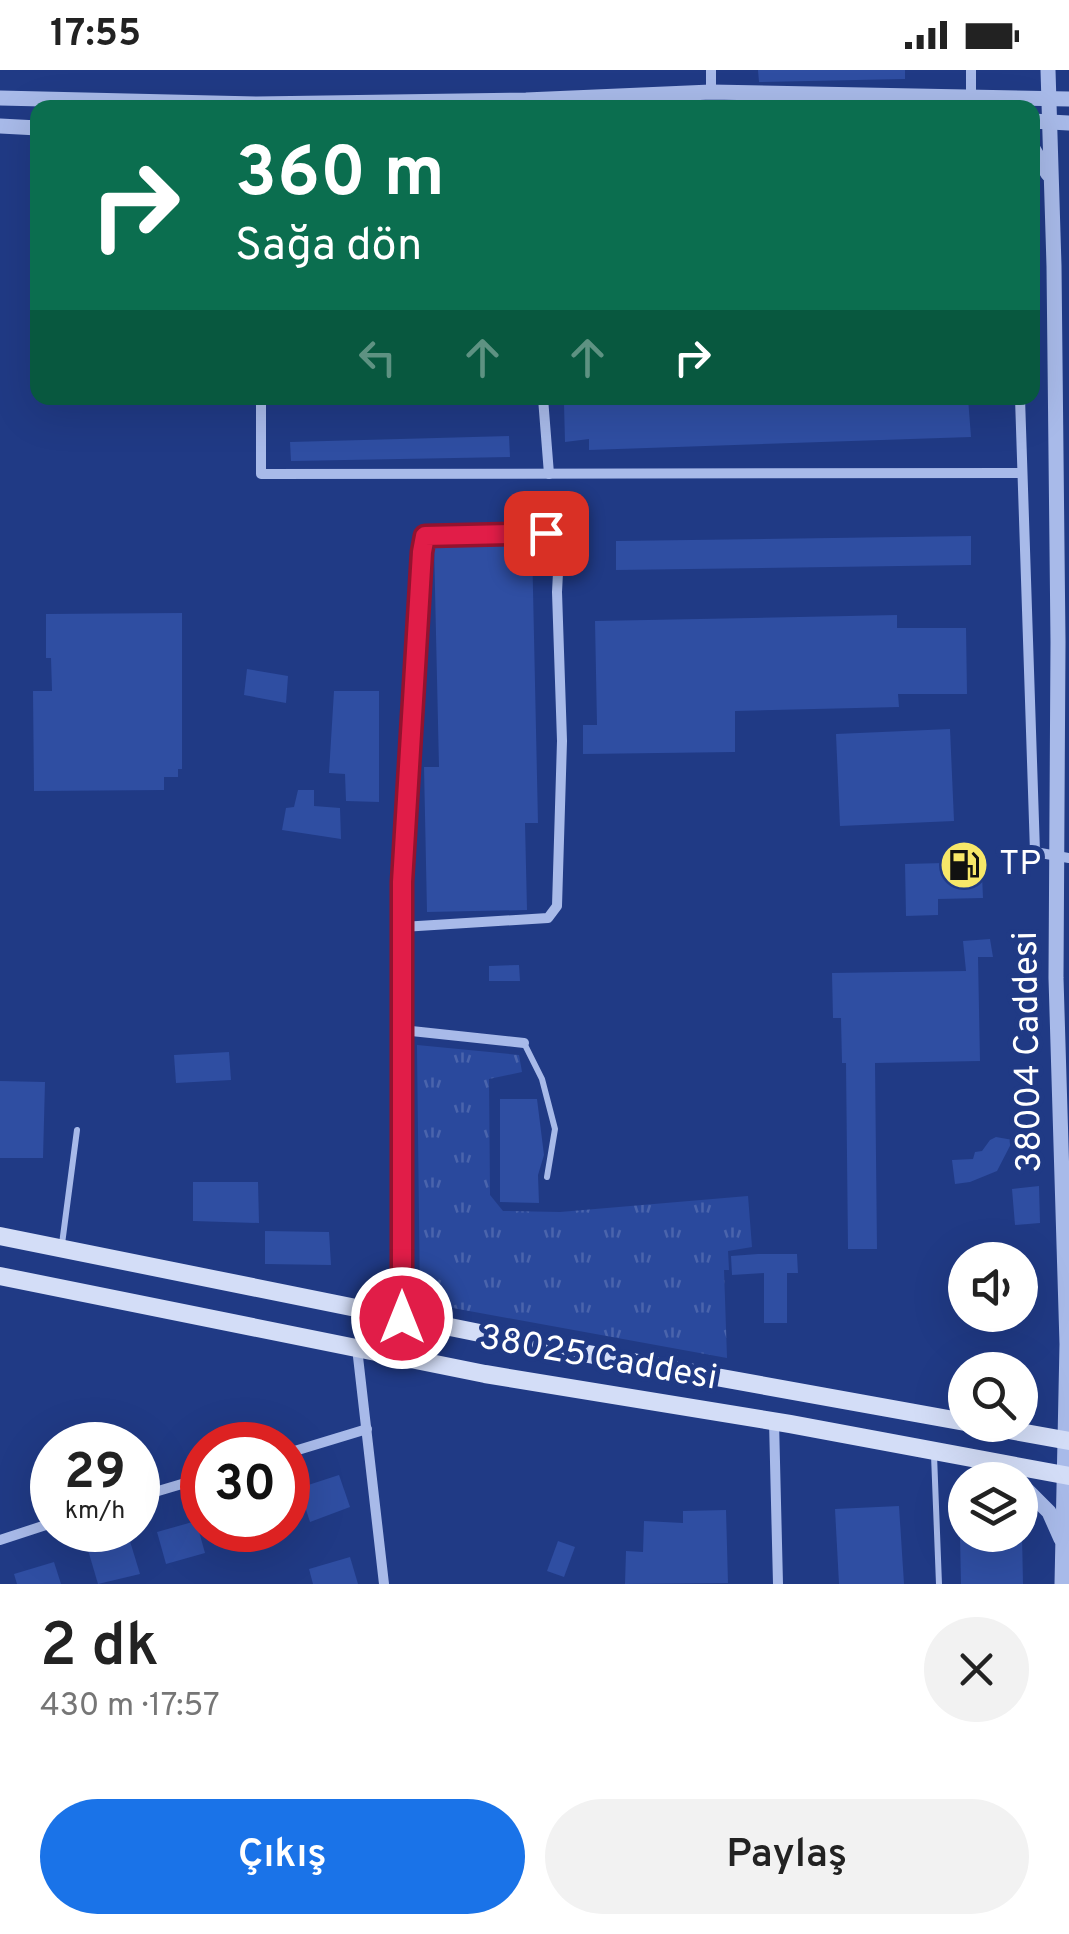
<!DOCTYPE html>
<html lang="tr">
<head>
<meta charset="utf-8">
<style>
	:root { --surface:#fff; --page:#f2f2f2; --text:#222; --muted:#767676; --accent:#1a73e8 }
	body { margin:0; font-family:Overpass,sans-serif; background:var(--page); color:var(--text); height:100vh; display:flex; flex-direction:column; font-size:38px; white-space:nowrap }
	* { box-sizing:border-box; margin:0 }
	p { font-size:32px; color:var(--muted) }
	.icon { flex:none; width:55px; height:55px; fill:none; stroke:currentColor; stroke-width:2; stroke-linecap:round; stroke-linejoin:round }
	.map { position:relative; height:1514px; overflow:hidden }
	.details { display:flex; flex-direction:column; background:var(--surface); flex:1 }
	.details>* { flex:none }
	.guide { position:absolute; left:30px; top:30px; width:1010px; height:305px; border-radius:20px; box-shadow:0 10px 40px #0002; background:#0b6e4f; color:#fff; overflow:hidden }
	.fabs { position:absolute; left:948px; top:1172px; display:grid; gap:20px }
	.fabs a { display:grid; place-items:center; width:90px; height:90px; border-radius:50%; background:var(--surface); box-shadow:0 10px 40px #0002; font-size:50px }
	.speed { position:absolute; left:30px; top:1352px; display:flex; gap:20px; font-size:50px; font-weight:700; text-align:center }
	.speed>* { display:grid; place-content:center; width:130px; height:130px; border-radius:50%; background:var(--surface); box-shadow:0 10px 40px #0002; line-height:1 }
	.speed small { font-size:25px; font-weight:400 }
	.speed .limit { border:15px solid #d22; background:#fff; color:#111 }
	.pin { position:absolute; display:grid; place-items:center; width:85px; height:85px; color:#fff; margin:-42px; border-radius:20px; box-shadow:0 5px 15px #0006 }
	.me { position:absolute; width:110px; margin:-55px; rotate:0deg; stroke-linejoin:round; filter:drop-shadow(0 0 8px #0008) }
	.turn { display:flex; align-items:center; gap:35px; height:210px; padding:0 40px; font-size:45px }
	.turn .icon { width:130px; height:130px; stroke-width:2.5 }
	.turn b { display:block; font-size:70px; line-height:85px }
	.lanes { display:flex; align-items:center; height:95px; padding:0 40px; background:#0003; justify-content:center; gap:50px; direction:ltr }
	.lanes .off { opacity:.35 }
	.round { display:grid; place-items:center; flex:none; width:105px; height:105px; border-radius:52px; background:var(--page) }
	.head { display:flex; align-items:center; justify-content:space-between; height:170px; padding:0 40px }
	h1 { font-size:60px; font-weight:600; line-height:75px }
	.action { display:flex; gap:20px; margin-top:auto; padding:20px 40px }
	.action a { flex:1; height:115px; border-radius:60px; background:var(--accent); color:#fff; font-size:40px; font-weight:600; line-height:115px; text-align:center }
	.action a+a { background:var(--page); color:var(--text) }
	.status { display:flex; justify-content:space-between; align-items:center; height:70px; padding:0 50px; background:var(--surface); direction:ltr }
	.status svg { height:28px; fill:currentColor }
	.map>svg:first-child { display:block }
	.grass { fill:url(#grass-tufts) }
	.building { fill:#2f4ea2 }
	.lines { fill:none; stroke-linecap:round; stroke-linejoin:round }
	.service { stroke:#a8bae9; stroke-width:6 }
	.minor { stroke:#a8bae9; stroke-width:10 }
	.tertiary { stroke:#a8bae9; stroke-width:15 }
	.secondary { stroke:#d3ddf7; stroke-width:18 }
	.route-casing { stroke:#92132f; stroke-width:25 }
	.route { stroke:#e11d48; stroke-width:18 }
	.labels { text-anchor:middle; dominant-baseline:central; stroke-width:10; stroke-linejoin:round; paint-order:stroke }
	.poi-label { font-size:35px; fill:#fff; stroke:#203a85; text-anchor:start }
	.street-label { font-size:35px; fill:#fff; stroke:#203a85 }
</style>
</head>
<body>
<div class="status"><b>17:55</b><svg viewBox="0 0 49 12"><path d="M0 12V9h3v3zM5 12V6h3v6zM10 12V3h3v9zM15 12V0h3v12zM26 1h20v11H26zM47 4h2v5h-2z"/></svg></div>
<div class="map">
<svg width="1069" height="1514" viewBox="0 0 1069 1514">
	<defs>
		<pattern id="grass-tufts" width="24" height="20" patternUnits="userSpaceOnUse" patternTransform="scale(2.5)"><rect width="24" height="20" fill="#2a499d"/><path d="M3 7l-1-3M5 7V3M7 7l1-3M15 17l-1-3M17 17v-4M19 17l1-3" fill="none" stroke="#4a64ac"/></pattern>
	</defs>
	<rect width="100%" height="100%" fill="#203a85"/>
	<!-- grass -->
	<polygon class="grass" points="417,975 519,985 522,1002 489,1009 490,1125 503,1141 560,1142 748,1126 752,1177 728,1181 729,1200 724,1200 727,1288 420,1232"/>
	<!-- building -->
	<g class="building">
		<polygon points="758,0 905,0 905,9 759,12"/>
		<polygon points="715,328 968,328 971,367 589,380 589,369 565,372 564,334"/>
		<polygon points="509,366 510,387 291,391 290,372"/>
		<polygon points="971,466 971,495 616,500 616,471"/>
		<polygon points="532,473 538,753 525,753 527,840 427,842 424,697 439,697 434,475"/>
		<polygon points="182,543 182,699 178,699 178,707 164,707 164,720 34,721 33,621 52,621 51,588 46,588 46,544"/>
		<polygon points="897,545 897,558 966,558 967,624 898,624 899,637 735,641 735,682 583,684 583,655 597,655 595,551"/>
		<polygon points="247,599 288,606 286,633 244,625"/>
		<polygon points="334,621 379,621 379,732 346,731 345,704 329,703"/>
		<polygon points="950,659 954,751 840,756 836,664"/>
		<polygon points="298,720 314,720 314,736 340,738 341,769 282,760 286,738 294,737"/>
		<polygon points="981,781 983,828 938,829 938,845 906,846 905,794 944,793 943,783"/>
		<polygon points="990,869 993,887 978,887 980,991 875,993 877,1179 848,1179 846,993 842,993 841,948 833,948 832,903 966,901 963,871"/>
		<polygon points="519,895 520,911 489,911 489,896"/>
		<polygon points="229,982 231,1010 176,1013 174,985"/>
		<polygon points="0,1011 45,1012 43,1088 0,1088"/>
		<polygon points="500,1029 537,1029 544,1085 538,1105 539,1133 500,1132"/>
		<polygon points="996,1067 1013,1070 997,1101 970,1112 955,1114 952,1090 973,1089 975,1082 982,1081 990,1070"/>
		<polygon points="193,1112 258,1112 259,1153 193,1151"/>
		<polygon points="1039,1116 1040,1153 1015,1155 1012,1119"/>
		<polygon points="265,1161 329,1162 331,1195 265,1194"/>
		<polygon points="758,1184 797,1184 798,1203 787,1203 787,1253 764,1253 764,1203 732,1205 731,1186"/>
		<polygon points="339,1405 350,1437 310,1452 299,1418"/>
		<polygon points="899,1436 904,1514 839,1514 835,1439"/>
		<polygon points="726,1440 728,1513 625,1514 626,1481 643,1482 644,1451 683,1453 683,1441"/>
		<polygon points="196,1451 205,1483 166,1494 157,1462"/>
		<polygon points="960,1465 1022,1465 1023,1514 961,1514"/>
		<polygon points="129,1468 140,1504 98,1514 88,1480"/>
		<polygon points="558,1471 575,1477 564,1507 547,1501"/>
		<polygon points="350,1487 358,1514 313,1514 309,1499"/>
		<polygon points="54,1492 61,1514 17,1514 14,1504"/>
	</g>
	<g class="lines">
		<!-- service -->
		<g class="service">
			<polyline points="524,973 542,1009 555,1059 547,1107"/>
			<polyline points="62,1174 77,1060"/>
			<polyline points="934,1385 939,1514"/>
		</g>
		<!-- minor -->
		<g class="minor">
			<polyline points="711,0 711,22"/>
			<polyline points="971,27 971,0"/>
			<polyline points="261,328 261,404 1022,403"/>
			<polyline points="543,328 549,404"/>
			<polyline points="1020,328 1035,782 1069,788"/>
			<polyline points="402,857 548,848 557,836 562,671 557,522 559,483 555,469 546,463 425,466 422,482 402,812 402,1248"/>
			<polyline points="402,960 524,973"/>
			<polyline points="357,1278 384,1514"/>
			<polyline points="774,1351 778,1514"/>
			<polyline points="288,1383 367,1359"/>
			<polyline points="138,1427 202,1408"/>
			<polyline points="0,1470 52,1453"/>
		</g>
		<!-- tertiary -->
		<g class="tertiary">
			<polyline points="1048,0 1054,196 1058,572 1056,908 1067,1274 1062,1514"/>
			<polyline points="0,28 257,34 526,30 711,22 1069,29"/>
			<polyline points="1032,51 1069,53"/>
			<polyline points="0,56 38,58"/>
			<polyline points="1032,77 1048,104"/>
			<polyline points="1020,1413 1049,1442 1061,1469"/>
		</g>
		<!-- secondary -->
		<g class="secondary">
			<polyline points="0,1166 544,1276 965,1352"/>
			<polyline points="0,1206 485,1304 790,1354 1069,1406"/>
			<polyline points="981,1355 1069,1371"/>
		</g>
	</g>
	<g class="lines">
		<!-- route casing -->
		<g class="route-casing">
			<polyline id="route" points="402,1248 402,812 422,482 425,466 546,463"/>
		</g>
		<!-- route -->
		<use href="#route" class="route"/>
	</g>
	<!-- icons -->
	<defs>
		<g id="fuel-disc" transform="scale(2.5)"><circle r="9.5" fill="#f7e769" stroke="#203a85"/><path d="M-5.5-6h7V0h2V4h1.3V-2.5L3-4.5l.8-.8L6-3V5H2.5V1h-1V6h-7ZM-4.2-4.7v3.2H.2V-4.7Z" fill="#111"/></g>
	</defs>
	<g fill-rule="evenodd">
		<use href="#fuel-disc" x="964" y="795"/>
	</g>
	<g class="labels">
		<!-- poi labels -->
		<g class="poi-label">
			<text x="999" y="795">TP</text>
		</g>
		<!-- street labels -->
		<g class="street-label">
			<text transform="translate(1029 982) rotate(-91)">38004 Caddesi</text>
			<text transform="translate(598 1289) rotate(10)">38025 Caddesi</text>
		</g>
	</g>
</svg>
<div class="fabs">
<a><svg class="icon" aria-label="sound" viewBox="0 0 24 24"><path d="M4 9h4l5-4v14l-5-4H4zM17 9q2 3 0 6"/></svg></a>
<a><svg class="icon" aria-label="search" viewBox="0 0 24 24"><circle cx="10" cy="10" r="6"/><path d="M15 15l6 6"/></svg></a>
<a><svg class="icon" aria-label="layers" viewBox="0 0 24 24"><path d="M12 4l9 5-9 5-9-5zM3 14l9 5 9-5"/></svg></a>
</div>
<div class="speed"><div>29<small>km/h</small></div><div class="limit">30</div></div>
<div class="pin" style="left:546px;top:463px;background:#d93025"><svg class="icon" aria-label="arrive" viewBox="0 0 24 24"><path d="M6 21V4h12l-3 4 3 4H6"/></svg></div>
<svg class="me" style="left:402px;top:1248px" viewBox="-20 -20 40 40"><circle r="17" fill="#e11d48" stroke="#fff" stroke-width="3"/><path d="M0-11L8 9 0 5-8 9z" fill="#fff"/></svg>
<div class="guide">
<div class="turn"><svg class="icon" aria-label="right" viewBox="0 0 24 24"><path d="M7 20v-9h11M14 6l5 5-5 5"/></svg><div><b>360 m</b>Sağa dön</div></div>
<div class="lanes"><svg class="icon off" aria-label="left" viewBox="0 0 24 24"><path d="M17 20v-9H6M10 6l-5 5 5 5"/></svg><svg class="icon off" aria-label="ahead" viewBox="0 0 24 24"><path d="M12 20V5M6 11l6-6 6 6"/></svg><svg class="icon off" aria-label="ahead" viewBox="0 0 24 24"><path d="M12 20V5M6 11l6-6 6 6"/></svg><svg class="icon" aria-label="right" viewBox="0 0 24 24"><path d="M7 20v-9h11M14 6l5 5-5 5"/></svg></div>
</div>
</div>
<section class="details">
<div class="head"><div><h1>2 dk</h1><p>430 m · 17:57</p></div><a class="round"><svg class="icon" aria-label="close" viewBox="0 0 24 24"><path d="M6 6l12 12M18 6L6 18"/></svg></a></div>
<div class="action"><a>Çıkış</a><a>Paylaş</a></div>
</section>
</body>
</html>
